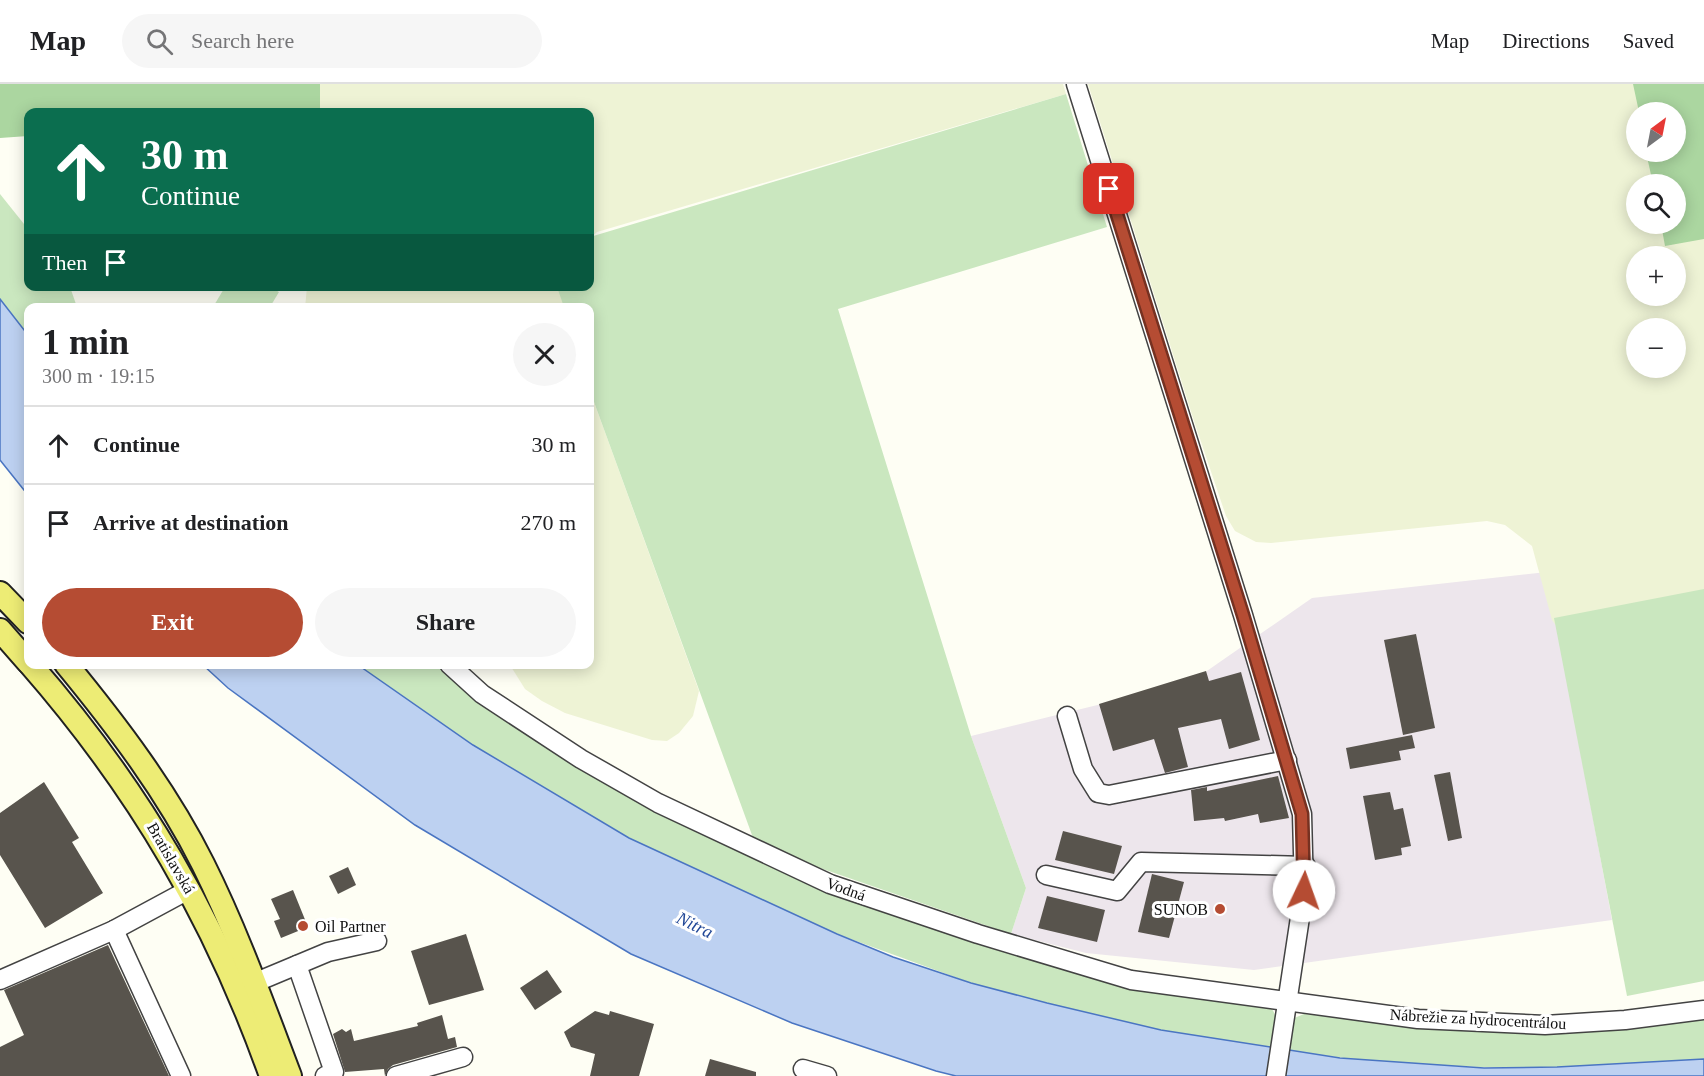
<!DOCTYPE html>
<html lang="en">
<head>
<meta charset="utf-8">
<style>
	:root { --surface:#fff; --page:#f6f6f6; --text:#202124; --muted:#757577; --line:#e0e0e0; --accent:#b54c33 }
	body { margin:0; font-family:"Times New Roman",serif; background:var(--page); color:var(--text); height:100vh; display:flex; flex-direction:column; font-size:22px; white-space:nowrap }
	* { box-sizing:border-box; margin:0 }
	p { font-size:20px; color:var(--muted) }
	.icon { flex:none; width:33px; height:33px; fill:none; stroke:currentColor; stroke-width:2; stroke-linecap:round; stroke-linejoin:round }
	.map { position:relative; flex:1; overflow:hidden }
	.details { position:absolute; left:24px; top:219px; width:570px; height:366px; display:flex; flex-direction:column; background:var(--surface); border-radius:12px; box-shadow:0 3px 15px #0003 }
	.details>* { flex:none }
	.top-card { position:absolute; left:24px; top:24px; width:570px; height:183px; border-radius:12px; box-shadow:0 3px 15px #0003; background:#0b6e4f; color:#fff; overflow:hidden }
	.needle { width:39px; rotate:32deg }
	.tools { position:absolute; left:1626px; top:18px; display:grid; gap:12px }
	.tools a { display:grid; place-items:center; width:60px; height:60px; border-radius:50%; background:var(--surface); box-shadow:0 3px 15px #0003; font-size:30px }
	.pin { position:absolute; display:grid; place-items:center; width:51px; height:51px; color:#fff; margin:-26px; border-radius:12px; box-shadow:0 3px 9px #0006 }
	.me { position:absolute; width:66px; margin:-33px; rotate:3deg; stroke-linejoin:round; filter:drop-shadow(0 0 4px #0008) }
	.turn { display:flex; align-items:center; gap:21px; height:126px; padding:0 18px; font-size:27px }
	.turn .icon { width:78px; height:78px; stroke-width:2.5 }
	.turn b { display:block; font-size:42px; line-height:51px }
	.then { display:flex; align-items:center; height:57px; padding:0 18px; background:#0003; gap:12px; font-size:22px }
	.round { display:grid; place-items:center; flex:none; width:63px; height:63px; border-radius:32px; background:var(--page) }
	.overview { display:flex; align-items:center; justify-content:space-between; height:102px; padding:0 18px }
	h1 { font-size:36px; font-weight:600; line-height:45px }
	.cta { display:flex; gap:12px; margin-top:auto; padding:12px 18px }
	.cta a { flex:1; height:69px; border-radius:36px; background:var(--accent); color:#fff; font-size:24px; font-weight:600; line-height:69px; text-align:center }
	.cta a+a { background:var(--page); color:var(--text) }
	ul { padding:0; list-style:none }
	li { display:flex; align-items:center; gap:18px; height:78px; padding:0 18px; border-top:2px solid var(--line) }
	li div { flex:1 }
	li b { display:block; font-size:22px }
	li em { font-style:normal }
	header { display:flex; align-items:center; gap:36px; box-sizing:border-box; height:84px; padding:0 30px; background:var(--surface); border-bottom:2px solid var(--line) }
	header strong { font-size:28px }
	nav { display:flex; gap:33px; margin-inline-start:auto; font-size:21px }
	.search { width:420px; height:54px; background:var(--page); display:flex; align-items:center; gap:15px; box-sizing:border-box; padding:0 21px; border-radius:33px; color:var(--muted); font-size:22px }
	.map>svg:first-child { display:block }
	.industrial { fill:#ede6ec }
	.farmland { fill:#eef3d5; fill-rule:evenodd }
	.green { fill:#cae7bf }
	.forest { fill:#abd6a0 }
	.water { fill:#bdd1f1; stroke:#4a75c2; stroke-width:1.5 }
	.building { fill:#58544d }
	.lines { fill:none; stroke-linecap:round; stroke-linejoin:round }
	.minor-casing { stroke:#434343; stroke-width:21 }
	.major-casing { stroke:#212121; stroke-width:26 }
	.minor { stroke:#fff; stroke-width:18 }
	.major { stroke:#edec75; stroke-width:22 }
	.route-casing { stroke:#763121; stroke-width:15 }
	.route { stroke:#b54c33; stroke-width:10 }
	.poi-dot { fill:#b54c33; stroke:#fff; stroke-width:2 }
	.labels { text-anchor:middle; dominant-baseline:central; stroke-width:6; stroke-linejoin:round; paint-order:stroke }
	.street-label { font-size:16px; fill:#101010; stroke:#fff }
	.poi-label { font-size:16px; fill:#101010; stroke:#fff; text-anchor:end }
	.water-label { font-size:18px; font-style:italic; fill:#234998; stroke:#fff }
</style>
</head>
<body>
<header>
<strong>Map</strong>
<div class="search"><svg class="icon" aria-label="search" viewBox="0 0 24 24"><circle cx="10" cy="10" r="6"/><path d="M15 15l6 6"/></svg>Search here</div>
<nav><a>Map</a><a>Directions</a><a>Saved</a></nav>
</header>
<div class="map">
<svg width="1704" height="992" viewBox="0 0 1704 992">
	<rect width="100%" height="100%" fill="#fefef4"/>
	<!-- industrial -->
	<polygon class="industrial" points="1547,488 1612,836 1254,886 1086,869 1011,850 1026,804 971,652 1191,598 1312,514"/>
	<!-- farmland -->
	<g class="farmland">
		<polygon points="320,0 1063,0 1066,10 597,148 590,154 590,28 319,28"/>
		<path d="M 1088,0 L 1704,0 L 1704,515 L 1561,549 L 1552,536 L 1532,462 L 1505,441 L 1487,437 L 1271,459 L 1256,458 L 1235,447 L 1226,432 L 1194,337 ZM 1636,28 L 1676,28 L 1676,68 L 1636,68 ZM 1636,100 L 1676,100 L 1676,140 L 1636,140 ZM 1636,172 L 1676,172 L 1676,212 L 1636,212 ZM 1636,244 L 1676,244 L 1676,284 L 1636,284 Z"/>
		<polygon points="307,203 581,203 582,223 305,224"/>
		<polygon points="590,307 699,607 693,632 679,649 667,657 652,656 565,629 542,617 525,605 510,581 590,580"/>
	</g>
	<!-- green -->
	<g class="green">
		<polygon points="1066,10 1107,143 838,225 971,652 1026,804 1011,850 756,762 590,307 590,224 564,223 557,203 590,202 590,153"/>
		<polygon points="0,110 28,145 28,202 70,203 77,223 28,224 28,251 0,215"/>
		<polygon points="225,203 270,203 279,208 270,223 213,223"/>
		<polygon points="1704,505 1704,897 1627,912 1554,534"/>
		<path d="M 358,581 L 443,581 L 718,755 L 1153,907 L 1205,916 L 1264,919 C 1283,928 1274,947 1271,964 L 1161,946 L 1047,919 L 971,899 L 837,850 L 629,754 L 473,661 Z"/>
		<path d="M 1304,930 L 1374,937 L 1704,933 L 1704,975 C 1566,989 1425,986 1288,967 L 1292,935 Z"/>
	</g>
	<!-- forest -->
	<g class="forest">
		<polygon points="0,0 320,0 320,25 278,28 28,28 28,52 0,54"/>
		<polygon points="1633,0 1704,0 1704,155 1665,162 1661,140 1676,140 1676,100 1653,100 1646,68 1676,68 1676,28 1639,28"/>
	</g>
	<!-- water -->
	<g class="water">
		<polygon points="0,215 28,251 28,411 0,376"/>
		<polygon points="203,581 358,581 473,661 629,754 837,850 893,873 971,899 1047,919 1161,946 1340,974 1484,984 1557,983 1704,975 1704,992 956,992 936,987 792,939 631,870 415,741 228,604"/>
	</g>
	<!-- building -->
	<g class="building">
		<polygon points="1416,550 1435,644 1403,651 1384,556"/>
		<polygon points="1206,587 1209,597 1241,588 1260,656 1229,665 1221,635 1178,644 1188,683 1165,689 1154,655 1113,667 1099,620"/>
		<polygon points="1412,651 1415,664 1399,667 1401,676 1350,685 1346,664"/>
		<polygon points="1450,688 1462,754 1448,757 1434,691"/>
		<polygon points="1278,692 1289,734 1260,739 1258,730 1225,737 1224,734 1194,737 1191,706 1207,703 1207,707"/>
		<polygon points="44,698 79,754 72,758 103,809 45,844 0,771 0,729"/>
		<polygon points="1390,708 1394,726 1403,724 1411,762 1401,764 1402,771 1375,776 1363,712"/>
		<polygon points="1063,747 1122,762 1114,790 1055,776"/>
		<polygon points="348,783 356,801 338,810 329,792"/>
		<polygon points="1152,790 1184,798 1169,854 1138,848"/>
		<polygon points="293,806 308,843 281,854 274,837 280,835 271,815"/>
		<polygon points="1047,812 1105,826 1097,858 1038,844"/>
		<polygon points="466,850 484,906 429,921 411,867"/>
		<polygon points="108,861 169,992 0,992 0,963 24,951 4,906"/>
		<polygon points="547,886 562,908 535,926 520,904"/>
		<polygon points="595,927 609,931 610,927 654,940 639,992 590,992 595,970 571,963 564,948"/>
		<polygon points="442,931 448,955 455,953 457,963 393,981 388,985 385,992 384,985 345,988 333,950 342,945 346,948 351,945 354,957 418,942 417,939"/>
		<polygon points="710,975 756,988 756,992 705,992"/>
	</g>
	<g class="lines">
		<!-- minor casing -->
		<g class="minor-casing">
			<g id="minor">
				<polyline points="1076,0 1243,531 1302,730 1304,807 1276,992"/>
				<polyline points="449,580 482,610 581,675 658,719 830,800 978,850 1131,896 1418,935 1545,941 1625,936 1704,926"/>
				<polyline points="1067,632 1083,685 1098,709 1109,711 1287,676"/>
				<polyline points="1046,791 1117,807 1141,778 1306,782"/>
				<polyline points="114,846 181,992"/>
				<polyline points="297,881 334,988 325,992"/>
				<polyline points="0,896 114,846 190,805"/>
				<polyline points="254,899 328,868 377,857"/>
				<polyline points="803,985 827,992"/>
				<polyline points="396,992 463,973"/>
			</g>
		</g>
		<!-- major casing -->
		<g class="major-casing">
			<g id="major">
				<polyline points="0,509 28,538"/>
				<polyline points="0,546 28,578"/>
				<path d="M 30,580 C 140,706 215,835 271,992"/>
				<path d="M 66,580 C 117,642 167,708 203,780 C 237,848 263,921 290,992"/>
			</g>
		</g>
		<!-- minor -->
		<use href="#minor" class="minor"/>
		<!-- major -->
		<use href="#major" class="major"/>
	</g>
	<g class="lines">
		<!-- route casing -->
		<g class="route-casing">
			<polyline id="route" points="1109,105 1243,531 1302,730 1304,807"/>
		</g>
		<!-- route -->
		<use href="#route" class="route"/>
	</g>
	<!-- markers -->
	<g class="poi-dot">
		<circle cx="1220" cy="825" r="6"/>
		<circle cx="303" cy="842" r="6"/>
	</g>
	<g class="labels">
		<!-- street labels -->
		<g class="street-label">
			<text transform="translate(171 774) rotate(60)">Bratislavská</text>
			<text transform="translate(846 805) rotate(20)">Vodná</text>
			<text transform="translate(1478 935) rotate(3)">Nábrežie za hydrocentrálou</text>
		</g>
		<!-- poi labels -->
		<g class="poi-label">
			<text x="1208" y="825">SUNOB</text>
			<text x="315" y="842" text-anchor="start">Oil Partner</text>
		</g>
		<!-- water labels -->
		<g class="water-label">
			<text transform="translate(695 841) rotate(26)">Nitra</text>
		</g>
	</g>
</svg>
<div class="tools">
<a><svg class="needle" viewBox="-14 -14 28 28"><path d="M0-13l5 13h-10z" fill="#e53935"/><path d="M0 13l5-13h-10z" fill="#757577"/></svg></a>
<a><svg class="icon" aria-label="search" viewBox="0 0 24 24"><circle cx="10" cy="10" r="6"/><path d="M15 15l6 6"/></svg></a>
<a>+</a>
<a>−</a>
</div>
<div class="pin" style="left:1109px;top:105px;background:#d93025"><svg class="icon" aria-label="arrive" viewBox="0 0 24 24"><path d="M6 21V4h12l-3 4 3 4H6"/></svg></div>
<svg class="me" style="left:1304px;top:807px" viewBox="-20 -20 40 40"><circle r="19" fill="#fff"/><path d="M0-13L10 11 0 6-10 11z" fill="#b54c33"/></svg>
<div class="top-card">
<div class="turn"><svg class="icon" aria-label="ahead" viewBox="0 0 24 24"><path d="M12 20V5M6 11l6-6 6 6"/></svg><div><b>30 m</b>Continue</div></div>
<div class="then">Then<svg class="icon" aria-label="arrive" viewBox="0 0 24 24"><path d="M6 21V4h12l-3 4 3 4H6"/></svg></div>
</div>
<section class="details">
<div class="overview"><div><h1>1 min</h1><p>300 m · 19:15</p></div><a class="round"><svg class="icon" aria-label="close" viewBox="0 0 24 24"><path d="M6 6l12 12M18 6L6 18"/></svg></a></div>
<ul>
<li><svg class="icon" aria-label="ahead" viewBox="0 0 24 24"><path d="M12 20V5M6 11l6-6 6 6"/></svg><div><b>Continue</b></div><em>30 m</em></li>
<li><svg class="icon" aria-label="arrive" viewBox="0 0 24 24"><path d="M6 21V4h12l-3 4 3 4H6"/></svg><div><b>Arrive at destination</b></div><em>270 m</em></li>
</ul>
<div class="cta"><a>Exit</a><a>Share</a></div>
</section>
</div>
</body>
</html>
